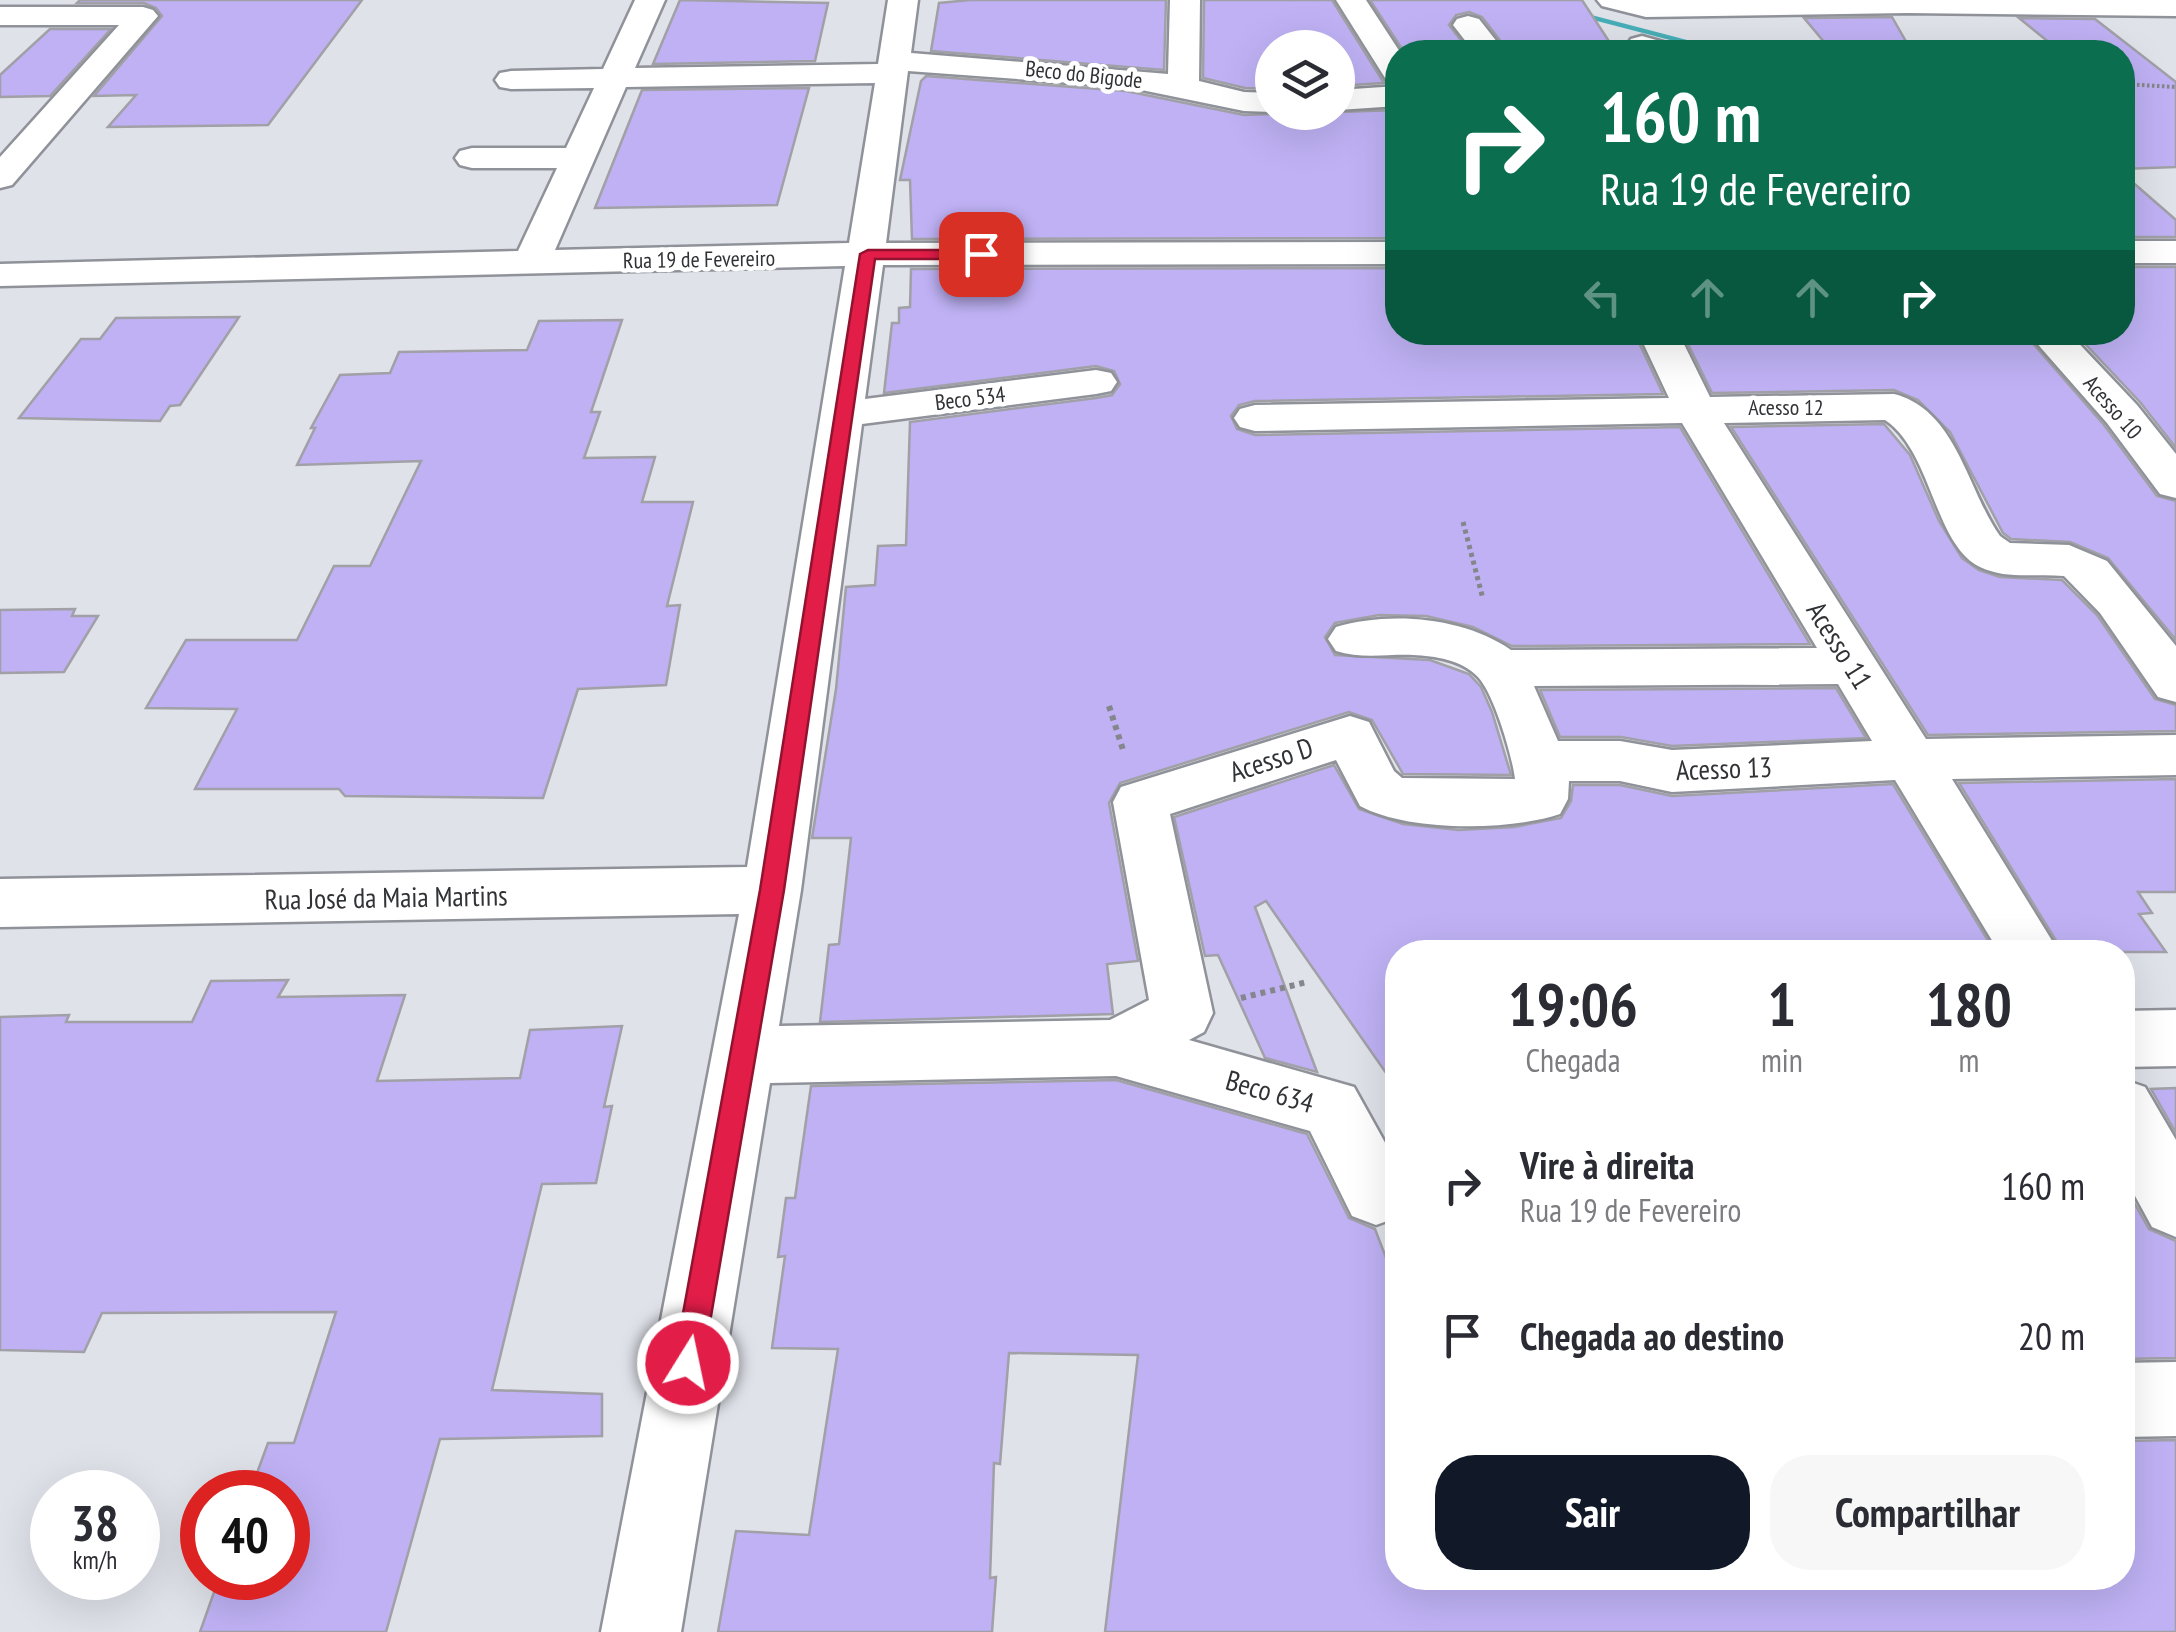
<!DOCTYPE html>
<html lang="pt">
<head>
<meta charset="utf-8">
<style>
	:root { --surface:#fff; --page:#f7f7f7; --text:#2b2b33; --muted:#7c7c81; --accent:#111827 }
	body { margin:0; font-family:"PT Sans Narrow",sans-serif; background:var(--page); color:var(--text); height:100vh; display:flex; flex-direction:column; font-size:38px; white-space:nowrap }
	* { box-sizing:border-box; margin:0 }
	p { font-size:32px; color:var(--muted) }
	.icon { flex:none; width:55px; height:55px; fill:none; stroke:currentColor; stroke-width:2; stroke-linecap:round; stroke-linejoin:round }
	.map { position:relative; flex:1; overflow:hidden }
	.details { position:absolute; left:1385px; top:940px; width:750px; height:650px; display:flex; flex-direction:column; background:var(--surface); border-radius:40px; box-shadow:0 10px 40px #0002 }
	.details>* { flex:none }
	.guide { position:absolute; left:1385px; top:40px; width:750px; height:305px; border-radius:40px; box-shadow:0 10px 40px #0002; background:#0b6e4f; color:#fff; overflow:hidden }
	.buttons { position:absolute; left:1255px; top:30px; display:grid; gap:20px }
	.buttons a { display:grid; place-items:center; width:100px; height:100px; border-radius:50%; background:var(--surface); box-shadow:0 10px 40px #0002; font-size:50px }
	.speed { position:absolute; left:30px; top:1470px; display:flex; gap:20px; font-size:50px; font-weight:700; text-align:center }
	.speed>* { display:grid; place-content:center; width:130px; height:130px; border-radius:50%; background:var(--surface); box-shadow:0 10px 40px #0002; line-height:1 }
	.speed small { font-size:25px; font-weight:400 }
	.speed .limit { border:15px solid #d22; background:#fff; color:#111 }
	.pin { position:absolute; display:grid; place-items:center; width:85px; height:85px; color:#fff; margin:-42px; border-radius:20px; box-shadow:0 5px 15px #0006 }
	.me { position:absolute; width:110px; margin:-55px; rotate:10deg; stroke-linejoin:round; filter:drop-shadow(0 0 8px #0008) }
	.turn { display:flex; align-items:center; gap:35px; height:210px; padding:0 50px; font-size:45px }
	.turn .icon { width:130px; height:130px; stroke-width:2.5 }
	.turn b { display:block; font-size:70px; line-height:85px }
	.lanes { display:flex; align-items:center; height:95px; padding:0 50px; background:#0003; justify-content:center; gap:50px; direction:ltr }
	.lanes .off { opacity:.35 }
	.eta { display:flex; justify-content:space-evenly; align-items:center; height:170px; text-align:center }
	.eta b { font-size:60px; font-weight:800; line-height:70px }
	.action { display:flex; gap:20px; margin-top:auto; padding:20px 50px }
	.action a { flex:1; height:115px; border-radius:40px; background:var(--accent); color:#fff; font-size:40px; font-weight:800; line-height:115px; text-align:center }
	.action a+a { background:var(--page); color:var(--text) }
	ul { padding:0; list-style:none }
	li { display:flex; align-items:center; gap:30px; height:150px; padding:0 50px }
	li div { flex:1 }
	li b { display:block; font-size:38px }
	li em { font-style:normal }
	.map>svg:first-child { display:block }
	.lines { fill:none; stroke-linecap:round; stroke-linejoin:round }
	.stream { fill:#47aeb7; fill-rule:evenodd }
	.building { fill:#bfb1f4; stroke:#a1a0a7; stroke-width:2.5 }
	.minor-casing { stroke:#8f9299; stroke-width:5 }
	.path-far2 { stroke:#84868b; stroke-width:4; stroke-dasharray:2.5 2.5; stroke-linecap:butt }
	.path-far1 { stroke:#84868b; stroke-width:5; stroke-dasharray:4 4; stroke-linecap:butt }
	.path { stroke:#84868b; stroke-width:6; stroke-dasharray:5 5; stroke-linecap:butt }
	.minor { fill:#fff; fill-rule:evenodd }
	.route { fill:#e11d48; stroke:#92132f; stroke-width:2.5 }
	.labels { text-anchor:middle; dominant-baseline:central; stroke-width:9; stroke-linejoin:round; paint-order:stroke }
	.far-street-label { font-size:22px; fill:#313235; stroke:#fff }
	.street-label { font-size:28px; fill:#313235; stroke:#fff }
</style>
</head>
<body>
<div class="map">
<svg width="2176" height="1632" viewBox="0 0 2176 1632">
	<rect width="100%" height="100%" fill="#dfe2e9"/>
	<g class="lines">
		<!-- stream -->
		<polygon class="stream" points="1516,0 1534,0 1733,52 1716,52"/>
	</g>
	<!-- building -->
	<g class="building">
		<polygon points="80,0 362,0 268,125 108,127 136,95 94,96 162,16 156,8 144,3 77,3"/>
		<polygon points="680,0 828,3 815,61 653,64"/>
		<polygon points="970,0 1166,0 1164,70 931,51 939,3"/>
		<polygon points="1204,0 1332,0 1384,83 1338,86 1338,48 1272,48 1272,89 1245,88 1203,78"/>
		<polygon points="1370,0 1582,0 1616,52 1509,52 1482,17 1469,12 1456,15 1449,25 1470,52 1404,52"/>
		<polygon points="1892,17 1912,52 1830,49 1804,18"/>
		<polygon points="2019,18 2095,19 2176,82 2176,167 2122,169 2122,52 2061,52"/>
		<polygon points="50,29 111,29 50,96 0,97 0,75"/>
		<polygon points="926,76 1126,91 1244,115 1398,110 1398,141 1392,141 1398,157 1398,238 912,239 910,180 900,180 921,81"/>
		<polygon points="809,88 777,205 595,208 642,90"/>
		<polygon points="2122,173 2176,220 2176,237 2122,237"/>
		<polygon points="2122,267 2176,267 2176,448 2140,402 2074,332 2122,332"/>
		<polygon points="1398,268 1398,332 1634,332 1663,394 1255,401 1239,405 1231,416 1237,429 1255,435 1680,427 1810,644 1512,646 1473,627 1426,616 1379,615 1335,623 1325,637 1335,655 1430,660 1469,674 1481,687 1492,712 1511,775 1403,774 1372,720 1349,712 1120,783 1109,803 1138,961 1107,964 1113,1014 820,1022 829,945 839,944 851,838 812,838 836,689 846,587 875,585 878,546 906,545 910,422 1096,398 1112,395 1120,384 1114,371 1096,366 884,393 892,323 899,323 899,308 910,307 911,269"/>
		<polygon points="239,317 180,405 170,406 160,421 19,418 81,339 100,339 116,318"/>
		<polygon points="622,320 591,412 600,412 584,458 655,457 642,502 693,502 667,606 680,605 666,685 578,689 543,798 345,796 339,789 195,789 237,709 146,708 186,640 297,640 334,566 370,566 421,461 297,465 315,428 311,428 340,375 390,373 399,352 527,350 539,321"/>
		<polygon points="1682,332 2023,332 2104,425 2157,496 2176,501 2176,640 2108,558 2070,542 2011,539 2003,533 1950,432 1918,400 1894,390 1712,393"/>
		<polygon points="1884,424 1910,455 1939,521 1962,558 1979,570 2000,577 2062,580 2097,615 2155,699 2176,705 2176,731 1928,735 1731,427"/>
		<polygon points="75,609 72,616 98,616 64,672 0,673 0,610"/>
		<polygon points="1836,688 1866,738 1672,746 1621,737 1560,737 1540,690"/>
		<polygon points="1334,765 1359,809 1403,824 1459,830 1514,827 1561,818 1571,801 1573,785 1620,785 1672,796 1893,784 1995,952 1398,952 1398,1090 1266,901 1255,907 1317,1072 1265,1058 1218,955 1205,956 1174,817"/>
		<polygon points="2176,779 2176,892 2138,892 2152,913 2139,914 2166,952 2063,952 1959,783"/>
		<polygon points="288,980 278,997 405,995 377,1081 520,1078 530,1030 622,1026 604,1107 612,1106 596,1183 542,1184 492,1390 602,1394 602,1436 440,1439 386,1632 200,1632 219,1578 288,1578 288,1492 250,1492 268,1443 294,1443 336,1312 102,1313 84,1352 0,1350 0,1017 69,1015 66,1022 192,1022 211,981"/>
		<polygon points="1116,1080 1307,1134 1349,1218 1375,1229 1398,1289 1398,1578 2122,1578 2122,1441 2176,1440 2176,1632 1105,1632 1138,1355 1009,1353 1000,1464 994,1463 990,1578 996,1577 992,1632 718,1632 736,1531 809,1535 838,1349 772,1348 785,1256 778,1257 786,1198 795,1198 811,1086"/>
		<polygon points="2176,1088 2176,1133 2151,1089"/>
		<polygon points="2122,1181 2149,1229 2176,1241 2176,1358 2122,1359"/>
	</g>
	<g class="lines">
		<!-- minor casing -->
		<g class="minor-casing">
			<g id="minor">
				<path d="M 635,0 L 665,0 L 635,68 L 878,64 L 888,0 L 918,0 L 911,53 L 1168,74 L 1170,0 L 1200,0 L 1199,81 L 1244,92 L 1272,93 L 1273,112 L 1244,111 L 1127,87 L 908,71 L 886,243 L 1398,242 L 1398,264 L 883,265 L 865,399 L 1096,370 L 1111,373 L 1117,382 L 1111,391 L 1096,394 L 862,424 L 801,890 L 779,1026 L 1110,1020 L 1149,1000 L 1113,802 L 1121,787 L 1350,716 L 1369,722 L 1394,771 L 1402,778 L 1515,779 C 1512,755 1494,694 1478,677 C 1462,660 1435,656 1413,655 C 1386,654 1361,659 1336,651 L 1328,639 L 1336,627 C 1390,611 1464,617 1511,650 L 1817,648 L 1682,423 L 1255,431 L 1240,427 L 1234,418 L 1240,409 L 1255,405 L 1669,398 L 1638,332 L 1678,332 L 1710,397 L 1894,394 C 1957,410 1967,490 2000,536 L 2010,543 L 2069,545 L 2107,561 L 2176,646 L 2176,702 L 2158,697 L 2100,613 L 2064,576 C 2035,573 2007,580 1980,567 C 1934,545 1932,451 1885,420 L 1724,423 L 1926,739 L 2176,735 L 2176,775 L 1952,779 L 2059,952 L 1999,952 L 1895,780 L 1672,792 L 1620,781 L 1569,781 L 1568,799 L 1560,814 C 1509,831 1408,832 1360,806 L 1336,760 L 1170,814 L 1213,1013 L 1204,1032 L 1189,1040 L 1354,1087 L 1398,1166 L 1398,1217 L 1376,1225 L 1352,1216 L 1310,1131 L 1116,1076 L 770,1083 L 681,1632 L 601,1632 L 739,914 L 0,927 L 0,879 L 747,867 L 845,266 L 0,286 L 0,264 L 518,251 L 557,168 L 472,168 L 460,165 L 455,158 L 460,151 L 472,148 L 566,148 L 594,88 L 511,89 L 500,87 L 495,80 L 500,73 L 511,71 L 603,69 ZM 875,83 L 849,243 L 555,250 L 626,87 ZM 1838,684 L 1872,741 L 1672,750 L 1620,741 L 1558,741 L 1534,686 Z"/>
				<polygon points="1336,0 1366,0 1400,52 1398,83 1387,81"/>
				<polygon points="1597,0 2176,0 2176,16 1907,13 1646,17 1602,6"/>
				<polygon points="0,7 143,7 153,10 158,16 12,185 0,188 0,157 119,25 0,25"/>
				<polygon points="1468,16 1479,19 1505,52 1474,52 1453,25 1457,19"/>
				<polygon points="1642,36 1674,45 1678,52 1631,51 1627,45 1631,39"/>
				<polygon points="1398,86 1398,106 1338,110 1338,90"/>
				<rect x="2122" y="241" width="54" height="22"/>
				<polygon points="2027,332 2068,332 2137,405 2176,454 2176,498 2160,494 2107,423"/>
				<polygon points="2176,1010 2176,1066 2122,1067 2122,1011"/>
				<polygon points="2122,1079 2145,1087 2176,1140 2176,1237 2152,1227 2122,1172"/>
				<polygon points="2176,1362 2176,1436 2122,1437 2122,1363"/>
			</g>
		</g>
		<!-- path-far2 -->
		<polyline class="path-far2" points="2122,84 2176,87"/>
		<!-- path-far1 -->
		<polyline class="path-far1" points="1463,522 1483,599"/>
		<!-- path -->
		<g class="path">
			<polyline points="1109,706 1124,753"/>
			<polyline points="1241,998 1307,982"/>
		</g>
		<!-- minor -->
		<use href="#minor" class="minor"/>
	</g>
	<!-- route -->
	<polygon class="route" points="868,250 981,250 989,254 981,259 875,259 784,890 703,1363 699,1374 688,1378 678,1374 674,1363 760,890 860,254"/>
	<g class="labels">
		<!-- far-street labels -->
		<g class="far-street-label">
			<text transform="translate(1084 74) rotate(6)">Beco do Bigode</text>
			<text transform="translate(699 259) rotate(-1)">Rua 19 de Fevereiro</text>
			<text transform="translate(970 398) rotate(-7)">Beco 534</text>
			<text x="1786" y="407">Acesso 12</text>
			<text transform="translate(2113 407) rotate(49)">Acesso 10</text>
		</g>
		<!-- street labels -->
		<g class="street-label">
			<text transform="translate(1840 645) rotate(58)">Acesso 11</text>
			<text transform="translate(1271 759) rotate(-18)">Acesso D</text>
			<text transform="translate(1724 768) rotate(-2)">Acesso 13</text>
			<text transform="translate(386 897) rotate(-1)">Rua José da Maia Martins</text>
			<text transform="translate(1270 1091) rotate(16)">Beco 634</text>
		</g>
	</g>
</svg>
<div class="buttons">
<a><svg class="icon" aria-label="layers" viewBox="0 0 24 24"><path d="M12 4l9 5-9 5-9-5zM3 14l9 5 9-5"/></svg></a>
</div>
<div class="speed"><div>38<small>km/h</small></div><div class="limit">40</div></div>
<div class="pin" style="left:981px;top:254px;background:#d93025"><svg class="icon" aria-label="arrive" viewBox="0 0 24 24"><path d="M6 21V4h12l-3 4 3 4H6"/></svg></div>
<svg class="me" style="left:688px;top:1363px" viewBox="-20 -20 40 40"><circle r="17" fill="#e11d48" stroke="#fff" stroke-width="3"/><path d="M0-11L8 9 0 5-8 9z" fill="#fff"/></svg>
<div class="guide">
<div class="turn"><svg class="icon" aria-label="right" viewBox="0 0 24 24"><path d="M7 20v-9h11M14 6l5 5-5 5"/></svg><div><b>160 m</b>Rua 19 de Fevereiro</div></div>
<div class="lanes"><svg class="icon off" aria-label="left" viewBox="0 0 24 24"><path d="M17 20v-9H6M10 6l-5 5 5 5"/></svg><svg class="icon off" aria-label="ahead" viewBox="0 0 24 24"><path d="M12 20V5M6 11l6-6 6 6"/></svg><svg class="icon off" aria-label="ahead" viewBox="0 0 24 24"><path d="M12 20V5M6 11l6-6 6 6"/></svg><svg class="icon" aria-label="right" viewBox="0 0 24 24"><path d="M7 20v-9h11M14 6l5 5-5 5"/></svg></div>
</div>
<section class="details">
<div class="eta">
<div><b>19:06</b><p>Chegada</p></div>
<div><b>1</b><p>min</p></div>
<div><b>180</b><p>m</p></div>
</div>
<ul>
<li><svg class="icon" aria-label="right" viewBox="0 0 24 24"><path d="M7 20v-9h11M14 6l5 5-5 5"/></svg><div><b>Vire à direita</b><p>Rua 19 de Fevereiro</p></div><em>160 m</em></li>
<li><svg class="icon" aria-label="arrive" viewBox="0 0 24 24"><path d="M6 21V4h12l-3 4 3 4H6"/></svg><div><b>Chegada ao destino</b></div><em>20 m</em></li>
</ul>
<div class="action"><a>Sair</a><a>Compartilhar</a></div>
</section>
</div>
</body>
</html>
